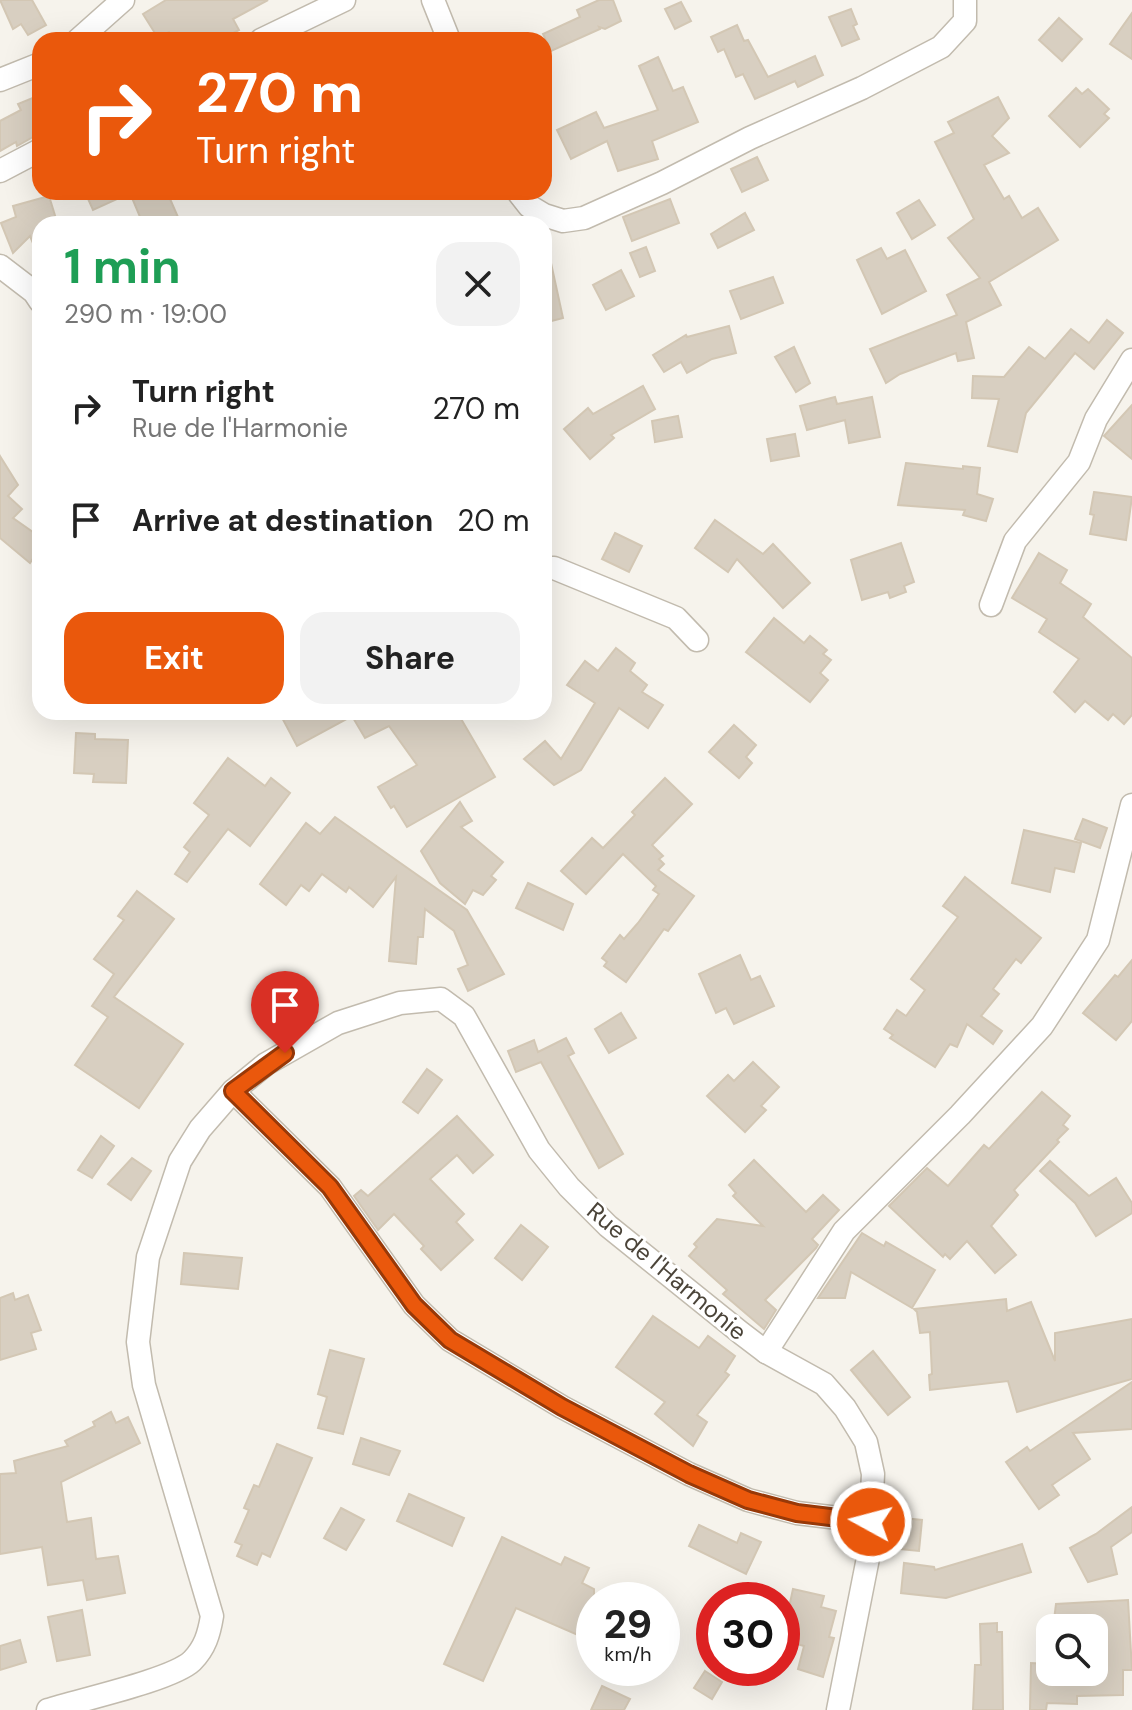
<!DOCTYPE html>
<html lang="en">
<head>
<meta charset="utf-8">
<style>
	:root { --surface:#fff; --page:#f2f2f2; --text:#222; --muted:#767676; --accent:#ea580c }
	body { margin:0; font-family:"DM Sans",sans-serif; background:var(--page); color:var(--text); height:100vh; display:flex; flex-direction:column; font-size:30px; white-space:nowrap }
	* { box-sizing:border-box; margin:0 }
	p { font-size:26px; color:var(--muted) }
	.icon { flex:none; width:44px; height:44px; fill:none; stroke:currentColor; stroke-width:2; stroke-linecap:round; stroke-linejoin:round }
	.map { position:relative; flex:1; overflow:hidden }
	.drawer { position:absolute; left:32px; top:216px; width:520px; height:504px; display:flex; flex-direction:column; background:var(--surface); border-radius:24px; box-shadow:0 8px 32px #0002 }
	.drawer>* { flex:none }
	.hud { position:absolute; left:32px; top:32px; width:520px; height:168px; border-radius:24px; box-shadow:0 8px 32px #0002; background:#ea580c; color:#fff; overflow:hidden }
	.tools { position:absolute; left:1036px; top:1614px; display:grid; gap:16px }
	.tools a { display:grid; place-items:center; width:72px; height:72px; border-radius:16px; background:var(--surface); box-shadow:0 8px 32px #0002; font-size:40px }
	.speed { position:absolute; left:576px; top:1582px; display:flex; gap:16px; font-size:40px; font-weight:700; text-align:center }
	.speed>* { display:grid; place-content:center; width:104px; height:104px; border-radius:50%; background:var(--surface); box-shadow:0 8px 32px #0002; line-height:1 }
	.speed small { font-size:20px; font-weight:400 }
	.speed .limit { border:12px solid #d22; background:#fff; color:#111 }
	.pin { position:absolute; display:grid; place-items:center; width:68px; height:68px; color:#fff; margin:-82px -34px; border-radius:50% 50% 50% 0; rotate:-45deg; box-shadow:0 0 8px #0007 }
	.pin .icon { rotate:45deg }
	.me { position:absolute; width:88px; margin:-44px; rotate:277deg; stroke-linejoin:round; filter:drop-shadow(0 0 6px #0008) }
	.turn { display:flex; align-items:center; gap:28px; height:168px; padding:0 32px; font-size:36px }
	.turn .icon { width:104px; height:104px; stroke-width:2.5 }
	.turn b { display:block; font-size:56px; line-height:68px }
	.round { display:grid; place-items:center; flex:none; width:84px; height:84px; border-radius:24px; background:var(--page) }
	.overview { display:flex; align-items:center; justify-content:space-between; height:136px; padding:0 32px }
	h1 { font-size:48px; font-weight:700; line-height:60px; color:#1e9e55 }
	.cta { display:flex; gap:16px; margin-top:auto; padding:16px 32px }
	.cta a { flex:1; height:92px; border-radius:24px; background:var(--accent); color:#fff; font-size:32px; font-weight:700; line-height:92px; text-align:center }
	.cta a+a { background:var(--page); color:var(--text) }
	ul { padding:0; list-style:none }
	li { display:flex; align-items:center; gap:24px; height:112px; padding:0 32px }
	li div { flex:1 }
	li b { display:block; font-size:30px }
	li em { font-style:normal }
	.map>svg:first-child { display:block }
	.building { fill:#d8cfc1; stroke:#d3c7b4; stroke-width:2 }
	.lines { fill:none; stroke-linecap:round; stroke-linejoin:round }
	.minor-casing { stroke:#c2bbae; stroke-width:25 }
	.minor { stroke:#fff; stroke-width:22 }
	.route-casing { stroke:#983908; stroke-width:20 }
	.route { stroke:#ea580c; stroke-width:14 }
	.labels { text-anchor:middle; dominant-baseline:central; stroke-width:6; stroke-linejoin:round; paint-order:stroke }
	.street-label { font-size:24px; fill:#4b4439; stroke:#fff }
</style>
</head>
<body>
<div class="map">
<svg width="1132" height="1710" viewBox="0 0 1132 1710">
	<rect width="100%" height="100%" fill="#f6f3ec"/>
	<!-- building -->
	<g class="building">
		<polygon points="0,0 32,0 46,25 28,35 21,24 13,29"/>
		<polygon points="166,0 268,0 233,19 239,30 220,40 174,40 169,32 158,38 143,14"/>
		<polygon points="599,0 613,0 621,21 605,29 599,27 600,29 551,51 543,34 580,17 577,10"/>
		<polygon points="681,2 691,21 675,29 665,9"/>
		<polygon points="851,9 857,24 853,26 859,39 842,46 829,17"/>
		<polygon points="1132,13 1132,59 1110,44"/>
		<polygon points="1059,18 1082,39 1062,61 1039,40"/>
		<polygon points="737,25 744,41 748,40 768,77 815,56 823,75 798,87 795,81 755,99 743,74 736,77 724,49 718,52 711,37"/>
		<polygon points="658,57 673,91 683,87 698,122 652,141 658,159 618,171 607,141 571,159 557,130 596,112 604,128 658,110 639,66"/>
		<polygon points="1076,88 1082,94 1088,89 1109,109 1104,114 1109,118 1080,147 1049,116"/>
		<polygon points="35,97 40,108 40,133 17,146 16,142 0,151 0,121 21,110 18,104"/>
		<polygon points="998,97 1009,118 992,136 1009,153 984,165 1004,199 1009,196 1022,218 1038,208 1058,240 989,282 1001,305 966,322 974,358 958,361 956,353 900,374 886,383 870,349 957,315 947,295 980,278 948,238 974,219 935,142 954,133 948,122"/>
		<polygon points="757,157 768,180 742,192 731,169"/>
		<polygon points="85,192 167,192 181,224 143,224 130,193 93,210"/>
		<polygon points="49,196 57,222 40,224 40,260 30,236 13,253 1,223 16,217 13,206"/>
		<polygon points="670,199 679,223 632,241 623,217"/>
		<polygon points="919,200 935,225 912,239 897,213"/>
		<polygon points="745,213 754,230 718,248 711,234"/>
		<polygon points="646,247 655,271 640,277 630,253"/>
		<polygon points="881,248 887,259 905,250 926,291 882,314 857,260"/>
		<polygon points="544,263 551,263 563,318 544,323"/>
		<polygon points="621,270 634,296 606,310 593,285"/>
		<polygon points="773,277 783,303 741,319 730,291"/>
		<polygon points="1107,320 1123,333 1094,369 1075,353 1026,413 1017,452 988,446 999,399 972,398 973,376 1004,377 1029,347 1045,359 1071,329 1089,343"/>
		<polygon points="729,326 736,353 712,359 687,373 681,362 664,372 653,355 686,335 687,337"/>
		<polygon points="794,347 810,383 796,392 775,357"/>
		<polygon points="643,386 655,409 611,435 614,438 590,459 564,429 588,408 593,414"/>
		<polygon points="835,397 837,404 872,397 880,437 849,443 845,420 807,430 800,406"/>
		<polygon points="1132,405 1132,459 1104,436"/>
		<polygon points="678,416 682,437 655,442 652,421"/>
		<polygon points="795,434 799,456 771,461 767,439"/>
		<polygon points="0,456 18,485 8,496 22,509 13,518 40,537 40,566 32,560 30,563 0,538"/>
		<polygon points="906,463 963,469 963,466 980,468 977,494 993,499 986,521 963,515 965,510 898,505"/>
		<polygon points="1094,492 1132,497 1126,540 1090,534 1094,515 1090,514"/>
		<polygon points="715,520 763,554 773,544 810,583 783,608 737,559 728,572 695,548"/>
		<polygon points="615,533 642,546 629,572 602,559"/>
		<polygon points="901,543 914,582 904,586 906,592 890,598 888,592 862,600 851,560"/>
		<polygon points="1039,553 1067,570 1060,583 1091,604 1083,617 1132,658 1132,715 1124,724 1113,714 1108,720 1085,701 1075,712 1054,692 1079,659 1039,632 1047,619 1012,598"/>
		<polygon points="774,618 804,643 810,636 827,650 823,654 831,660 820,673 828,680 810,702 746,652"/>
		<polygon points="616,648 635,663 630,671 647,685 642,692 663,705 648,728 619,708 581,770 554,785 524,759 545,741 561,759 595,703 567,685 585,661 598,671"/>
		<polygon points="279,712 457,712 495,777 407,827 394,806 391,808 378,787 417,765 389,726 365,738 352,716 297,746"/>
		<polygon points="734,725 756,745 746,757 752,763 739,778 709,752"/>
		<polygon points="76,733 95,734 95,739 128,740 126,783 93,782 94,774 74,773"/>
		<polygon points="228,758 265,786 271,778 290,793 250,846 228,829 187,882 175,874 190,852 184,847 209,815 194,803"/>
		<polygon points="665,778 692,804 652,845 663,856 659,859 664,864 658,870 694,896 668,931 664,929 626,982 604,966 607,962 602,958 620,935 624,939 638,923 659,894 653,890 656,886 623,854 586,894 561,871 592,838 603,848 635,815 632,812"/>
		<polygon points="460,802 472,821 461,827 503,862 491,876 496,880 483,895 473,890 465,904 440,883 421,851"/>
		<polygon points="335,817 467,910 504,974 468,991 458,969 468,965 454,931 425,909 423,937 418,937 416,964 389,961 396,877 373,907 349,887 346,892 322,874 309,891 301,885 286,905 260,884 306,823 320,834"/>
		<polygon points="1083,819 1107,828 1100,848 1075,839"/>
		<polygon points="1024,830 1081,843 1074,872 1055,868 1050,892 1012,883"/>
		<polygon points="965,877 1041,938 1021,963 1016,959 993,989 999,994 981,1016 1002,1031 993,1044 967,1024 957,1047 950,1044 935,1067 890,1038 893,1035 884,1029 897,1010 906,1016 925,990 911,979 958,917 943,906"/>
		<polygon points="528,883 573,904 563,930 516,908"/>
		<polygon points="137,891 174,919 114,997 183,1044 139,1108 75,1065 108,1017 92,1006 114,974 94,959 124,920 118,916"/>
		<polygon points="740,955 751,980 760,976 774,1006 734,1024 726,1008 716,1013 699,974"/>
		<polygon points="1132,960 1132,1021 1116,1040 1083,1013 1115,975 1118,977"/>
		<polygon points="621,1013 636,1038 609,1053 595,1029"/>
		<polygon points="566,1038 574,1053 568,1056 623,1154 599,1168 541,1062 516,1072 508,1051 534,1040 538,1052"/>
		<polygon points="753,1062 779,1087 761,1106 766,1110 745,1132 707,1096 728,1075 734,1081"/>
		<polygon points="427,1069 442,1080 418,1113 403,1102"/>
		<polygon points="1042,1092 1070,1116 1063,1125 1068,1129 1057,1140 1059,1142 1014,1190 1018,1195 991,1226 1016,1255 995,1273 967,1241 950,1259 945,1254 943,1257 889,1206 927,1168 948,1186 984,1145 989,1149"/>
		<polygon points="457,1116 493,1155 473,1173 457,1155 430,1179 464,1214 456,1222 473,1240 441,1270 421,1249 424,1246 394,1214 378,1230 354,1196 361,1190 368,1196"/>
		<polygon points="101,1136 114,1146 92,1178 78,1170"/>
		<polygon points="132,1158 151,1171 131,1200 108,1184"/>
		<polygon points="754,1160 806,1212 823,1195 839,1210 812,1239 818,1245 816,1248 765,1300 776,1310 764,1329 723,1294 727,1290 689,1256 697,1247 694,1244 717,1219 763,1226 733,1196 736,1193 729,1185"/>
		<polygon points="1050,1161 1089,1196 1116,1178 1132,1203 1132,1213 1096,1236 1075,1203 1040,1171"/>
		<polygon points="521,1225 548,1247 522,1280 495,1258"/>
		<polygon points="862,1233 884,1246 886,1242 935,1270 912,1308 851,1272 845,1298 818,1298"/>
		<polygon points="184,1253 242,1258 238,1289 181,1284"/>
		<polygon points="13,1293 15,1300 28,1295 41,1330 31,1333 36,1349 0,1360 0,1298"/>
		<polygon points="1006,1299 1007,1311 1031,1302 1055,1361 1055,1333 1132,1319 1132,1379 1017,1412 1008,1381 930,1390 929,1375 932,1374 930,1332 920,1333 917,1312 914,1309"/>
		<polygon points="653,1316 699,1348 708,1336 735,1356 725,1372 729,1375 697,1415 707,1422 693,1446 655,1414 665,1402 616,1367"/>
		<polygon points="330,1350 364,1359 343,1434 318,1428 327,1397 318,1394"/>
		<polygon points="873,1351 910,1397 888,1415 851,1370"/>
		<polygon points="1132,1382 1132,1429 1073,1433 1090,1459 1052,1485 1059,1495 1039,1509 1006,1462 1027,1447 1030,1451"/>
		<polygon points="111,1412 116,1423 128,1417 140,1443 61,1482 67,1522 91,1518 96,1559 118,1556 125,1593 87,1600 83,1580 48,1585 42,1547 0,1554 0,1474 16,1473 14,1461 68,1446 65,1441 95,1426 93,1422"/>
		<polygon points="361,1438 400,1451 389,1475 353,1464"/>
		<polygon points="277,1444 312,1458 270,1557 262,1553 257,1565 237,1556 242,1545 235,1542 249,1510 244,1508 254,1485 259,1487"/>
		<polygon points="409,1494 464,1518 452,1546 397,1521"/>
		<polygon points="1132,1507 1132,1532 1111,1547 1117,1574 1088,1582 1070,1548 1096,1534"/>
		<polygon points="341,1508 364,1520 346,1550 324,1538"/>
		<polygon points="893,1517 922,1520 919,1551 890,1548"/>
		<polygon points="699,1525 737,1543 741,1533 761,1542 746,1574 689,1546"/>
		<polygon points="502,1537 561,1565 565,1557 589,1568 582,1583 594,1589 594,1642 516,1608 483,1681 444,1664"/>
		<polygon points="1022,1544 1031,1572 946,1598 901,1593 904,1563 934,1567 935,1570"/>
		<polygon points="793,1589 824,1596 821,1607 836,1611 829,1637 834,1638 823,1677 798,1669 804,1646 782,1640"/>
		<polygon points="1128,1600 1132,1670 1123,1670 1123,1695 1077,1696 1077,1704 1047,1703 1046,1710 1030,1710 1031,1663 1050,1664 1050,1672 1094,1672 1094,1628 1053,1628 1056,1604"/>
		<polygon points="82,1610 90,1655 57,1661 48,1617"/>
		<polygon points="997,1623 997,1632 1002,1632 1003,1710 973,1710 975,1665 981,1665 980,1624"/>
		<polygon points="20,1640 26,1662 0,1670 0,1646"/>
		<polygon points="705,1671 722,1682 712,1699 694,1688"/>
		<polygon points="602,1686 630,1699 624,1710 591,1710"/>
	</g>
	<g class="lines">
		<!-- minor casing -->
		<g class="minor-casing">
			<g id="minor">
				<polyline points="433,0 449,40"/>
				<polyline points="78,40 123,0"/>
				<polyline points="261,40 344,0"/>
				<polyline points="0,80 40,64"/>
				<polyline points="0,171 40,150"/>
				<polyline points="518,192 529,206 544,215 563,221 584,218 662,183 750,138 862,88 941,47 965,21 965,0"/>
				<polyline points="0,266 34,292 40,301"/>
				<polyline points="544,568 554,568 676,618 697,640"/>
				<polyline points="991,605 1015,541 1079,462 1096,419 1132,360"/>
				<polyline points="233,1091 330,1187 414,1305 450,1340 562,1407 689,1474 748,1500 797,1513 871,1522"/>
				<polyline points="766,1352 844,1231 960,1115 1042,1026 1098,940 1132,805"/>
				<path d="M 48,1710 C 79,1700 172,1680 192,1661 C 205,1648 209,1634 212,1616 L 144,1385 L 138,1342 L 148,1257 L 180,1161 L 200,1129 L 233,1091 L 266,1064 L 338,1023 L 400,1003 L 441,999 L 464,1016 L 539,1150 L 569,1187 L 608,1226 L 741,1333 L 766,1352 L 824,1384 L 845,1408 L 866,1442 L 873,1474 L 869,1553 L 838,1710"/>
			</g>
		</g>
		<!-- minor -->
		<use href="#minor" class="minor"/>
	</g>
	<g class="lines">
		<!-- route casing -->
		<g class="route-casing">
			<polyline id="route" points="285,1053 233,1091 330,1187 414,1305 450,1340 562,1407 689,1474 748,1500 797,1513 871,1522"/>
		</g>
		<!-- route -->
		<use href="#route" class="route"/>
	</g>
	<g class="labels">
		<!-- street labels -->
		<g class="street-label">
			<text transform="translate(667 1271) rotate(40)">Rue de l'Harmonie</text>
		</g>
	</g>
</svg>
<div class="tools">
<a><svg class="icon" aria-label="search" viewBox="0 0 24 24"><circle cx="10" cy="10" r="6"/><path d="M15 15l6 6"/></svg></a>
</div>
<div class="speed"><div>29<small>km/h</small></div><div class="limit">30</div></div>
<div class="pin" style="left:285px;top:1053px;background:#d93025"><svg class="icon" aria-label="arrive" viewBox="0 0 24 24"><path d="M6 21V4h12l-3 4 3 4H6"/></svg></div>
<svg class="me" style="left:871px;top:1522px" viewBox="-20 -20 40 40"><circle r="17" fill="#ea580c" stroke="#fff" stroke-width="3"/><path d="M0-11L8 9 0 5-8 9z" fill="#fff"/></svg>
<div class="hud">
<div class="turn"><svg class="icon" aria-label="right" viewBox="0 0 24 24"><path d="M7 20v-9h11M14 6l5 5-5 5"/></svg><div><b>270 m</b>Turn right</div></div>
</div>
<section class="drawer">
<div class="overview"><div><h1>1 min</h1><p>290 m · 19:00</p></div><a class="round"><svg class="icon" aria-label="close" viewBox="0 0 24 24"><path d="M6 6l12 12M18 6L6 18"/></svg></a></div>
<ul>
<li><svg class="icon" aria-label="right" viewBox="0 0 24 24"><path d="M7 20v-9h11M14 6l5 5-5 5"/></svg><div><b>Turn right</b><p>Rue de l'Harmonie</p></div><em>270 m</em></li>
<li><svg class="icon" aria-label="arrive" viewBox="0 0 24 24"><path d="M6 21V4h12l-3 4 3 4H6"/></svg><div><b>Arrive at destination</b></div><em>20 m</em></li>
</ul>
<div class="cta"><a>Exit</a><a>Share</a></div>
</section>
</div>
</body>
</html>
